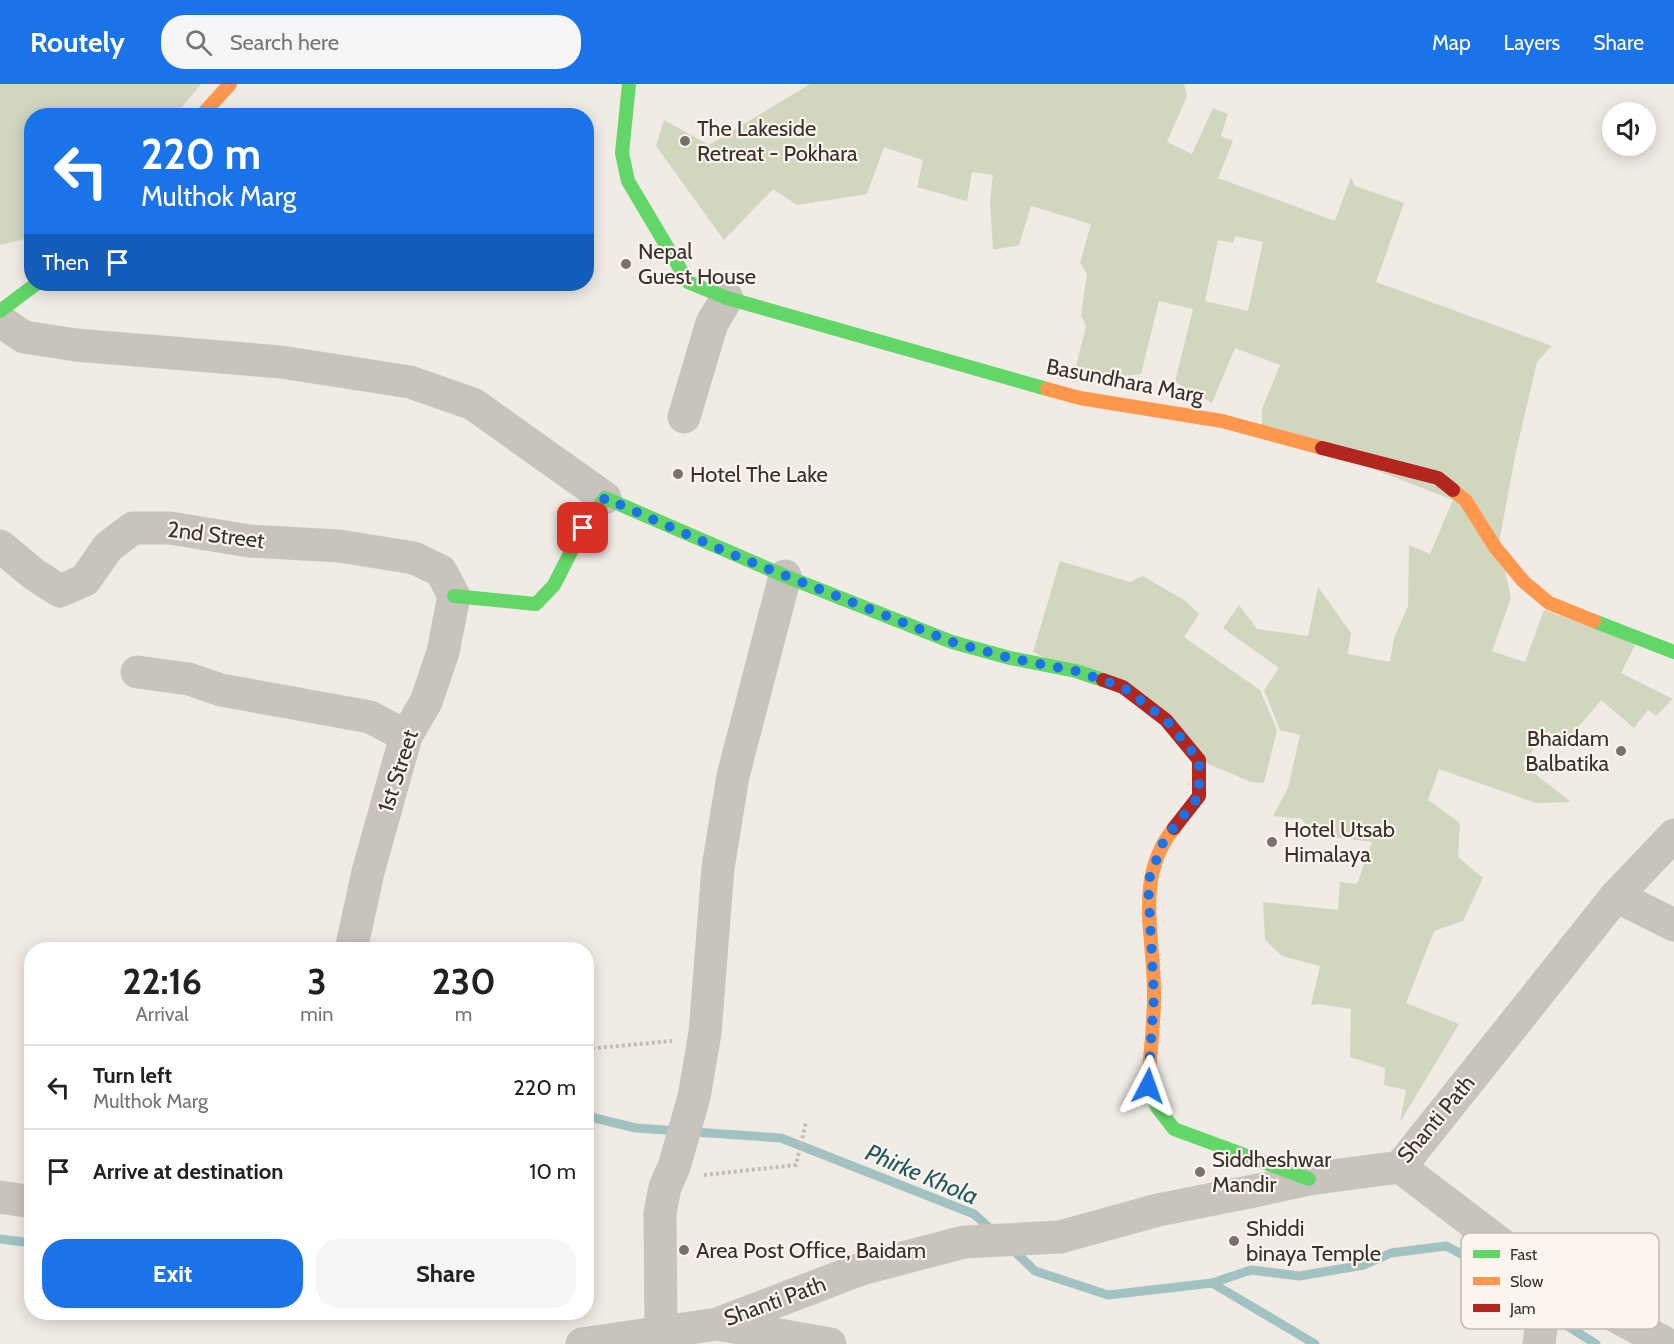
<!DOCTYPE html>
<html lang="en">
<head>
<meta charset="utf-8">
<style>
	:root { --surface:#fff; --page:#f6f6f6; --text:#222; --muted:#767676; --line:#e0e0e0; --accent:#1a73e8 }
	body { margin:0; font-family:Cabin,sans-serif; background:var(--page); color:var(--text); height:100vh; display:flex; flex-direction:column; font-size:22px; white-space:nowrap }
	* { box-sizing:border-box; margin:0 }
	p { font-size:20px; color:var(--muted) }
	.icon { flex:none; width:33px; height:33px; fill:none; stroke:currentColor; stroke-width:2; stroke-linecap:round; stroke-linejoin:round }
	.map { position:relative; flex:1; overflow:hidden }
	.drawer { position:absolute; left:24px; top:858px; width:570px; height:378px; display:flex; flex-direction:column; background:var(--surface); border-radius:24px; box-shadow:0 3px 15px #0003 }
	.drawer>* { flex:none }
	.hud { position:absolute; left:24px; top:24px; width:570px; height:183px; border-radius:24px; box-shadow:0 3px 15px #0003; background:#1a73e8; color:#fff; overflow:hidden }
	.tools { position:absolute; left:1602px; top:18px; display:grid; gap:12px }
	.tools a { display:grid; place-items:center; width:54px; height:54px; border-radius:50%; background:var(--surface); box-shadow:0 3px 15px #0003; font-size:30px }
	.pin { position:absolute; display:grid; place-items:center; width:51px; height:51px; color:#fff; margin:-26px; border-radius:12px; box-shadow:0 3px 9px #0006 }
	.me { position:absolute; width:66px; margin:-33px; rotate:4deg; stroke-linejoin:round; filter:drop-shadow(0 0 4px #0008) }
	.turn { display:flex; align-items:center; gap:21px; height:126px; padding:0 18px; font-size:27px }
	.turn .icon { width:78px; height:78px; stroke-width:2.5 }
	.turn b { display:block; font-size:42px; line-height:51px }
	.then { display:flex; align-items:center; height:57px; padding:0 18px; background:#0003; gap:12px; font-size:22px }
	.eta { display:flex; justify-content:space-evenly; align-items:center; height:102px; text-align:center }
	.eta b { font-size:36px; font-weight:700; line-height:42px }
	.cta { display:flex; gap:12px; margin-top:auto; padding:12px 18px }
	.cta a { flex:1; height:69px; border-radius:24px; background:var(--accent); color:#fff; font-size:24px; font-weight:700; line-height:69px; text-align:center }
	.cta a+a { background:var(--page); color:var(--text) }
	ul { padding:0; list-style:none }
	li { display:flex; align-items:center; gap:18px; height:84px; padding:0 18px; border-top:2px solid var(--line) }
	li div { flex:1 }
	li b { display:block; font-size:22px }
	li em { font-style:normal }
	header { display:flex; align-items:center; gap:36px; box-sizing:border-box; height:84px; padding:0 30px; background:var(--accent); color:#fff }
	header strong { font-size:28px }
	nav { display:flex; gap:33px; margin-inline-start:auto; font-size:21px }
	.search { width:420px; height:54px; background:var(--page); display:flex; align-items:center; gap:15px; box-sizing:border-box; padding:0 21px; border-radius:24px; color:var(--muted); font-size:22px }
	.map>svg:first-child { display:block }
	.green { fill:#d1d6bf; fill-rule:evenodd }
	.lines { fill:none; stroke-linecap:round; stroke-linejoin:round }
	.stream { stroke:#a1c2c1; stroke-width:9 }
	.path { stroke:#c2bbb6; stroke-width:4; stroke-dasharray:3 3; stroke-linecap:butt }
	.street { stroke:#c9c3be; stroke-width:33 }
	.fast { stroke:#63d668; stroke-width:14 }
	.slow { stroke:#ff974d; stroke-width:14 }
	.jam { stroke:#b3261e; stroke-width:14 }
	.route { stroke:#1a73e8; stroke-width:10; stroke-dasharray:0 18 }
	.poi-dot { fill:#7a716c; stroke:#fbf5ee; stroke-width:2 }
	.labels { text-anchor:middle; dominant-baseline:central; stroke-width:4.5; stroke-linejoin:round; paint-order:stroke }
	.poi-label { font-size:22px; fill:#3b302b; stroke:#fbf5ee; text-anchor:start }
	.street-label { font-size:22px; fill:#3b302b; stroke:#fbf5ee }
	.water-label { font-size:24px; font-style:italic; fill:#1f5a5e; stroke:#fbf5ee }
	.key { fill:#fbf5ee; stroke:#c1bab4; stroke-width:1.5 }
	.key-label { font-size:16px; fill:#3b302b }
</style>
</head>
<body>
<header>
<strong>Routely</strong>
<div class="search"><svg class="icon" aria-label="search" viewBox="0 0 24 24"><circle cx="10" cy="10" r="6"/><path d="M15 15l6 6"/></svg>Search here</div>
<nav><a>Map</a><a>Layers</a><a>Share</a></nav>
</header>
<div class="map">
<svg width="1674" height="1260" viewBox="0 0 1674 1260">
	<rect width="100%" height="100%" fill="#f0ebe5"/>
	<!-- green -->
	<g class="green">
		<polygon points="0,0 201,0 175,31 32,32 31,150 24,155 0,161"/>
		<path d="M 810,0 L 1184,0 L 1187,12 L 1167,58 L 1192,70 L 1213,24 L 1228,30 L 1221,52 L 1233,57 L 1218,94 L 1335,137 L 1351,93 L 1355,102 L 1404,119 L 1376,198 L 1552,262 L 1537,278 L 1515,372 L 1499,459 L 1511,514 L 1492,567 L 1525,578 L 1544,526 L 1636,559 L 1621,589 L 1673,615 L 1656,632 L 1648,626 L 1634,644 L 1601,616 L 1564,660 L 1548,647 L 1522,680 L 1571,718 L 1536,719 L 1439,685 L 1428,716 L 1460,739 L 1458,773 L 1483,794 L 1463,837 L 1434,847 L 1406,919 L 1459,940 L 1400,1038 L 1406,1006 L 1384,1001 L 1385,984 L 1350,973 L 1351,925 L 1319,920 L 1311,921 L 1320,882 L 1282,872 L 1265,856 L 1263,818 L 1338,826 L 1340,798 L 1357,800 L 1372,758 L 1310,750 L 1302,735 L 1273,732 L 1288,704 L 1300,651 L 1280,646 L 1264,606 L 1279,584 L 1223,544 L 1239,521 L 1257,545 L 1308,552 L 1318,503 L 1351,549 L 1348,570 L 1390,578 L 1394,554 L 1408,522 L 1409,461 L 1430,470 L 1453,416 L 1262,342 L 1262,325 L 1280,281 L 1235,264 L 1212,319 L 1175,298 L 1193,225 L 1159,217 L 1141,290 L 1072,298 L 1086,242 L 1081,231 L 1087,190 L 1080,179 L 1091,140 L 1031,122 L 1019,161 L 993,166 L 990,117 L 993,91 L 972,88 L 967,117 L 917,103 L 923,76 L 884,63 L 867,110 L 797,121 L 773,105 L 724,156 L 656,62 L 664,36 L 709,61 ZM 1235,152 L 1263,158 L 1248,227 L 1205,217 L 1218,156 L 1233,159 Z"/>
		<polygon points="1060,477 1130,498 1143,492 1187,518 1199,530 1184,553 1260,606 1277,646 1264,699 1251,698 1204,678 1171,635 1033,568"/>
	</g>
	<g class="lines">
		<!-- stream -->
		<g class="stream">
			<polyline points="586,1032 636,1044 781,1054 974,1130 993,1147"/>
			<polyline points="0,1155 32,1159"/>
			<polyline points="1012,1165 1035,1187 1108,1211 1212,1199 1315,1260"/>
			<polyline points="1212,1199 1251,1186 1299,1192 1364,1181 1391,1169 1446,1162 1475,1177 1538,1223"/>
			<polyline points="1550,1231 1596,1260"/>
		</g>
		<!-- path -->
		<g class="path">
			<polyline points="586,965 672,957"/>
			<polyline points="704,1091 796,1081 806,1038"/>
		</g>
		<!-- street -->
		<g class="street">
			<polyline points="0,237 24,253 76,261 281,278 410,298 473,320 605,414"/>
			<polyline points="684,333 712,239 727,214"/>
			<polyline points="0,462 35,491 60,507 85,496 108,463 133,444 170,444 249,457 339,462 414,474 441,487 454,512 443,568 426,618 406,652 368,788 351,866"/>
			<polyline points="137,588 189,595 221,606 370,633 406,652"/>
			<polyline points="1616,812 1674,841"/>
			<polyline points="1400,1083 1547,1195 1539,1260"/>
			<polyline points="0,1113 32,1118"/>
			<polyline points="1547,1195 1667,1260"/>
			<polyline points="717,1240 830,1260"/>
			<polyline points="661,1247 660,1129 665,1103 674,1083 694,1013 705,949 718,784 733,692 785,492"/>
			<polyline points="582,1260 717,1240 861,1185 964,1158 1060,1153 1158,1126 1249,1108 1309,1095 1400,1083 1616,812 1674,751"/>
		</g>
		<!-- fast -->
		<g class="fast">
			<polyline points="629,0 622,69 628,97 688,198 727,214 1047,305"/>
			<polyline points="0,227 36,200"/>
			<polyline points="454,512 536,520 554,501 583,444 605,414 785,492 952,558 1010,574 1076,587 1103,596"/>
			<polyline points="1594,537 1674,568"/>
			<polyline points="1148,1000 1157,1023 1174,1045 1309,1095"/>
		</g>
		<!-- slow -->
		<g class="slow">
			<polyline points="201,32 230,0"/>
			<polyline points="1047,305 1080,314 1222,337 1322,364"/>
			<polyline points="1453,406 1466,417 1495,463 1523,497 1549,519 1594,537"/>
			<path d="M 1148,1000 C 1150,971 1154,941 1154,912 C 1155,853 1133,795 1174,744"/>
		</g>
		<!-- jam -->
		<g class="jam">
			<polyline points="1322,364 1438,394 1453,406"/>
			<polyline points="1103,596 1123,603 1166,636 1199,676 1199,712 1174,744"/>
		</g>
	</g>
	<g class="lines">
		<!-- route -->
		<polyline class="route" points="583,444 605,414 731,470 952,558 1010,574 1076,587 1123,603 1166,636 1199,676 1199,712 1164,756 1148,798 1154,912 1148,1002"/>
	</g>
	<!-- markers -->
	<g class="poi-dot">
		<circle cx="685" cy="57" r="6"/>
		<circle cx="626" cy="180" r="6"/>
		<circle cx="678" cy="390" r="6"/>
		<circle cx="1621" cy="667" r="6"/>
		<circle cx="1272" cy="758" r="6"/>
		<circle cx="1200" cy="1088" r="6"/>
		<circle cx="1234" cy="1157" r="6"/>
		<circle cx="684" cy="1166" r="6"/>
	</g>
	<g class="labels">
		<!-- poi labels -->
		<g class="poi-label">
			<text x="697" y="44">The Lakeside<tspan x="697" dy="25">Retreat - Pokhara</tspan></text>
			<text x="638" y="167">Nepal<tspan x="638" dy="25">Guest House</tspan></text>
			<text x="690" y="390">Hotel The Lake</text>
			<text x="1609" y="654" text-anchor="end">Bhaidam<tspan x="1609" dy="25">Balbatika</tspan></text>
			<text x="1284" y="745">Hotel Utsab<tspan x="1284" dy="25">Himalaya</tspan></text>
			<text x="1212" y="1075">Siddheshwar<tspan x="1212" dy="25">Mandir</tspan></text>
			<text x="1246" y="1144">Shiddi<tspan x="1246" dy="25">binaya Temple</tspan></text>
			<text x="696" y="1166">Area Post Office, Baidam</text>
		</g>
		<!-- street labels -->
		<g class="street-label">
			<text transform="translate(1125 297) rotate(11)">Basundhara Marg</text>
			<text transform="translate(216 451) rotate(7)">2nd Street</text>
			<text transform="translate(398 687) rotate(-72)">1st Street</text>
			<text transform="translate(1436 1035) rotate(-50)">Shanti Path</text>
			<text transform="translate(775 1217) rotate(-20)">Shanti Path</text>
		</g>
		<!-- water labels -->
		<g class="water-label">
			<text transform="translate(922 1090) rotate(23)">Phirke Khola</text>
		</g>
	</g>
	<!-- legend -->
	<rect x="1461" y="1149" width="198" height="96" rx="9" class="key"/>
	<rect x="1473" y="1166" width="27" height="8" fill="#63d668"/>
	<rect x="1473" y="1193" width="27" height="8" fill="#ff974d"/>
	<rect x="1473" y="1220" width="27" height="8" fill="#b3261e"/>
	<g class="key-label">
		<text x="1510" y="1176">Fast</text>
		<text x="1510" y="1203">Slow</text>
		<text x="1510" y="1230">Jam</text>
	</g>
</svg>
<div class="tools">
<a><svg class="icon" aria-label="sound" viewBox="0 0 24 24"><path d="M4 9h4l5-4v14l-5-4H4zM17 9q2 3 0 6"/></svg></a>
</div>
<div class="pin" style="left:583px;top:444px;background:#d93025"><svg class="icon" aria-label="arrive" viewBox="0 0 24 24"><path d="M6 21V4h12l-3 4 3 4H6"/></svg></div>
<svg class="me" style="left:1148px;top:1002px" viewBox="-20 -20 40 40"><path d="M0-17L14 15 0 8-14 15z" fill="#1a73e8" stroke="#fff" stroke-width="4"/></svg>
<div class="hud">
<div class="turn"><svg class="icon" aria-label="left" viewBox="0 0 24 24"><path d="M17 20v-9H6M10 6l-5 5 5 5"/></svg><div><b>220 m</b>Multhok Marg</div></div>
<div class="then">Then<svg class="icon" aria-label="arrive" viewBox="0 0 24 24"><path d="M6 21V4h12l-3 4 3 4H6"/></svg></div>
</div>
<section class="drawer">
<div class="eta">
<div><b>22:16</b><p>Arrival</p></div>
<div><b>3</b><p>min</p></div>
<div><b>230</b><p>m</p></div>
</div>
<ul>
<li><svg class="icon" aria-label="left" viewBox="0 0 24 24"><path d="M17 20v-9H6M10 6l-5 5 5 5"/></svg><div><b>Turn left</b><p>Multhok Marg</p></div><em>220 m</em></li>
<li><svg class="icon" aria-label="arrive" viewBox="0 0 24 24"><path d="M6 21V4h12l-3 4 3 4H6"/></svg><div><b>Arrive at destination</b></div><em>10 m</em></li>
</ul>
<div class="cta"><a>Exit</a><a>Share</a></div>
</section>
</div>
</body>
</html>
